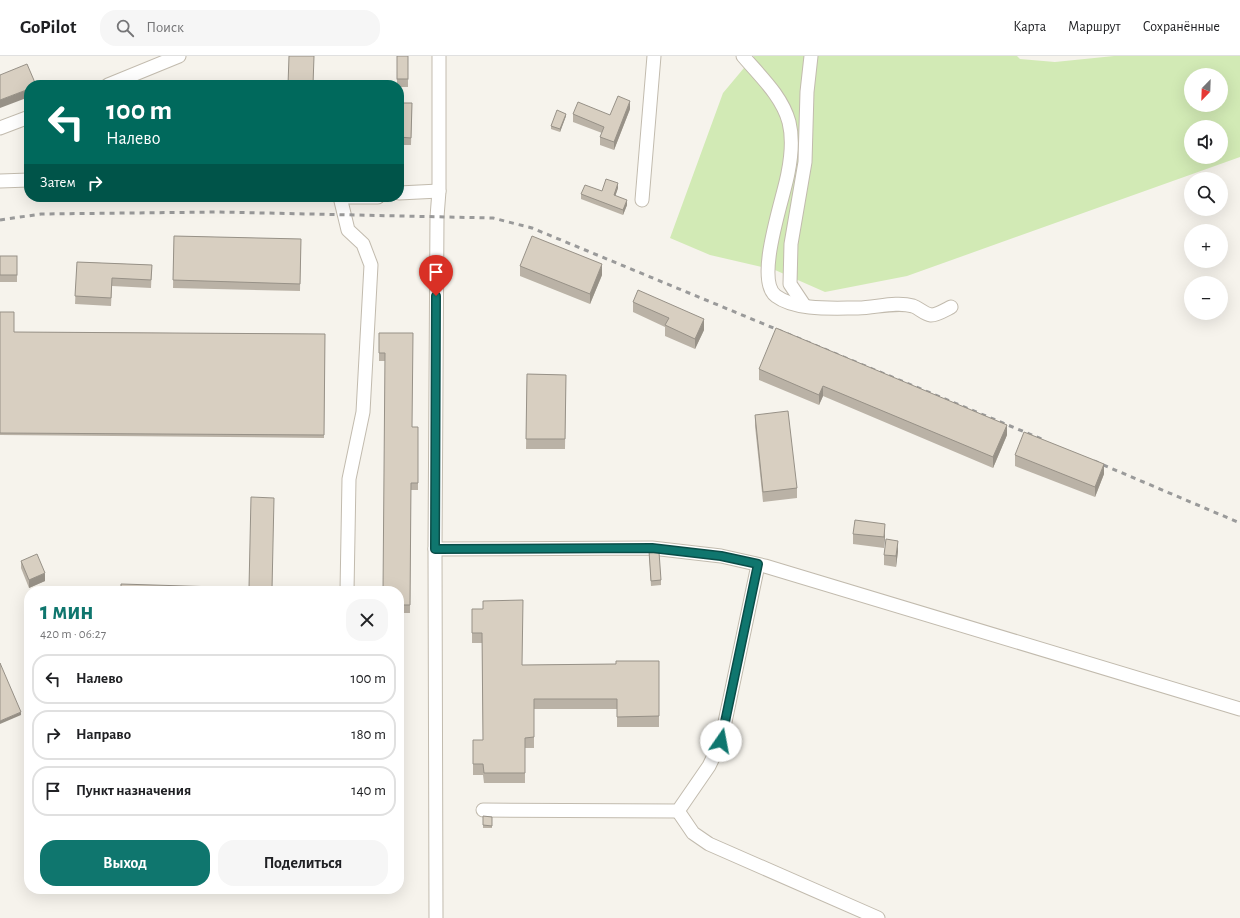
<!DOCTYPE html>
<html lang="ru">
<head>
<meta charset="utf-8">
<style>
	:root { --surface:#fff; --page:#f6f6f6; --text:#202124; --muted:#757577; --line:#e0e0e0; --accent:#0f766e }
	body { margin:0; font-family:"Alegreya Sans",sans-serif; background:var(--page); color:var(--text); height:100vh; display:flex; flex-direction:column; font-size:15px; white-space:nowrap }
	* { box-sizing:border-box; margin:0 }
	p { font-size:13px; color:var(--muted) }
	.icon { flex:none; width:22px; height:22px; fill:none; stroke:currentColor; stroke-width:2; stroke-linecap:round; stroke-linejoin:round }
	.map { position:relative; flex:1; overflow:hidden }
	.drawer { position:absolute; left:24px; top:530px; width:380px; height:308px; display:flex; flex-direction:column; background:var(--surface); border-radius:16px; box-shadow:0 4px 16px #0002 }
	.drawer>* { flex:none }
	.banner { position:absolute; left:24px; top:24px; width:380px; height:122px; border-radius:16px; box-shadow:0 4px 16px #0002; background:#00695c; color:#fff; overflow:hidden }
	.needle { width:26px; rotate:203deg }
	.tools { position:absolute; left:1184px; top:12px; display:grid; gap:8px }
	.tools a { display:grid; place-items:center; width:44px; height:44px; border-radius:50%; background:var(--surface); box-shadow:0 4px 16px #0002; font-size:20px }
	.pin { position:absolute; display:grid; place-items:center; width:34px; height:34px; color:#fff; margin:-41px -17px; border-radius:50% 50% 50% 0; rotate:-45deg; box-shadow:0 0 4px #0007 }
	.pin .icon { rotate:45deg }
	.me { position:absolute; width:44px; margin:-22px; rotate:12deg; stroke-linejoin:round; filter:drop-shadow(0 0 3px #0008) }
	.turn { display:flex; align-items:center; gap:14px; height:84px; padding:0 16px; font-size:18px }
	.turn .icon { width:52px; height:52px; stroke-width:2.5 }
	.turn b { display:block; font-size:28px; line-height:34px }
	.then { display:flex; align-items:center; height:38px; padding:0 16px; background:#0003; gap:8px; font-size:15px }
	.round { display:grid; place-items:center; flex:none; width:42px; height:42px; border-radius:16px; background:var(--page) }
	.head { display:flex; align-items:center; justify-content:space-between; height:68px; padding:0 16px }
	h1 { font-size:24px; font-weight:600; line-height:30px; color:var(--accent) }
	.action { display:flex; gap:8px; margin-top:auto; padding:8px 16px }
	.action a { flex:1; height:46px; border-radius:16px; background:var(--accent); color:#fff; font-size:16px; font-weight:600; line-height:46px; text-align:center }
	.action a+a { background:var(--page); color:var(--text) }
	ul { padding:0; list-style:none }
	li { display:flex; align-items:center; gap:12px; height:50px; margin:0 8px 6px; padding:0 8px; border:2px solid var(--line); border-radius:16px }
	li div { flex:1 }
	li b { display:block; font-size:15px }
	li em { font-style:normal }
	header { display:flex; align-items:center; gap:24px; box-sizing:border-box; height:56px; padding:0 20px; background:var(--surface); border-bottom:1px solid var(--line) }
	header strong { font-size:19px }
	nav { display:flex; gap:22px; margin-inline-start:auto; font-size:14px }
	.search { width:280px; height:36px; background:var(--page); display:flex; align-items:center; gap:10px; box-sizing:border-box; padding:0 14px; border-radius:16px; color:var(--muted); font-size:15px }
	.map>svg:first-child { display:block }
	.green { fill:#d2eab5; fill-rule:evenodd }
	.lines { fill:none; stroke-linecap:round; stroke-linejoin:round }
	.minor-casing { stroke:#c2bbae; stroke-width:15 }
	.minor { stroke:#fff; stroke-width:13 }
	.rail { stroke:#9a9a9a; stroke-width:3; stroke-dasharray:5 5; stroke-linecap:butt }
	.wall { fill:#bab2a6 }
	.shaded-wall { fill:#979187 }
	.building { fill:#d8cfc1; stroke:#979187 }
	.route-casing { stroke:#0a4d48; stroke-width:10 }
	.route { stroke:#0f766e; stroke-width:7 }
</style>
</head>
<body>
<header>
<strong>GoPilot</strong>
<div class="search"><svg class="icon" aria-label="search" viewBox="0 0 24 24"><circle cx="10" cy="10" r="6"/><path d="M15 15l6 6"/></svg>Поиск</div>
<nav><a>Карта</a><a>Маршрут</a><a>Сохранённые</a></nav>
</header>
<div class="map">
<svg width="1240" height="862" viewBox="0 0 1240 862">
	<rect width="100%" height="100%" fill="#f6f3ec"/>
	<!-- green -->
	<path class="green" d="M 754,0 L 1017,0 L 1020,3 L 1055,6 L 1114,0 L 1240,0 L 1240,101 L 907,220 L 825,236 L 775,214 L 710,199 L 670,182 L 723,37 ZM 1191,19 L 1221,19 L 1221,49 L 1191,49 ZM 1191,71 L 1221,71 L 1221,101 L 1191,101 Z"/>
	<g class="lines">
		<!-- minor casing -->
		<g class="minor-casing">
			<g id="minor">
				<path d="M 743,0 C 760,20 782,40 789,66 C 793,82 791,102 788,117 C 784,141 754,224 776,240 C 796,255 834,252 858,252 C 875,252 896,245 913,250 C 919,252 924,258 931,259 C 937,259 945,254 951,251"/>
				<polyline points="108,29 179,0"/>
				<polyline points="0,72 29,61"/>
				<polyline points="0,125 29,124"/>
				<polyline points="399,137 439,135"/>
				<polyline points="340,141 348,174 363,188 371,209 363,356 349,423 347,535"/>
				<polyline points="341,141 378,141"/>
				<polyline points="642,144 654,0"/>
				<polyline points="804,249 790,228 791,188 805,106 807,36 811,0"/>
				<polyline points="435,493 652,492 721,500 765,510 1240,653"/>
				<polyline points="483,754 678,755 709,710 721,685 758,509"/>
				<polyline points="678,755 693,777 709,788 878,862"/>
				<polyline points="436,862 435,493 437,161 439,135 439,0"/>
			</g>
		</g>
		<!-- minor -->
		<use href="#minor" class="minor"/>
		<!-- rail -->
		<g class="rail">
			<polyline points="0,164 41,158 218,156 493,162 532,172 1044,384"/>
			<polyline points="1094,405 1240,467"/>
		</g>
	</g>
	<!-- wall -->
	<g class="wall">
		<polygon points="397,0 408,0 408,31 399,31 399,29 397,29"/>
		<polygon points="399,47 412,47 411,89 399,89"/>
		<polygon points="630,53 614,94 600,89 600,81 602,77 573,66 573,58 610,59"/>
		<polygon points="566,60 560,76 551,73 551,70"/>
		<polygon points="399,114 400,121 400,128 399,129"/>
		<polygon points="618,132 615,140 627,149 623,159 581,143 581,138 602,135"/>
		<polygon points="174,180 301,183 300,235 173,232"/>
		<rect x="0" y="200" width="17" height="26"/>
		<polygon points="77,206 152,209 151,232 112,230 111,250 75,248"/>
		<polygon points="520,210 602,219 590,248 520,220"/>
		<polygon points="633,246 704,274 695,293 665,280 665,271 633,256"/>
		<polygon points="0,256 14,276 325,278 324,382 0,379"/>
		<polygon points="379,277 412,371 418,371 418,434 411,434 410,557 399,557 399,535 385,305 379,305"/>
		<polygon points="759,313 1007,369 1007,379 993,412 823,340 819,349 759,324"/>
		<polygon points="527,318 566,319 565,393 526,393"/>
		<polygon points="755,359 797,432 797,442 763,446 755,370"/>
		<polygon points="1015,399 1104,418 1095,441 1015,410"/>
		<polygon points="853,478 885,479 884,492 853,488"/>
		<polygon points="649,495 661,524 661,529 651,530"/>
		<polygon points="898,495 896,511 884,509 884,499"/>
		<polygon points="21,505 45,525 29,532 21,512"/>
		<polygon points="472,553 522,609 616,608 659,605 659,671 617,671 617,653 534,653 534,692 525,692 525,727 484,727 483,719 473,719 473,684 483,684 482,587 472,587"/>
		<polygon points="483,760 492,761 492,772 483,772"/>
	</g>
	<!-- shaded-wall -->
	<g class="shaded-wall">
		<polygon points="29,33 29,41 0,52 0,44"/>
		<polygon points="630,45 630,53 614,94 614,86"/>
		<polygon points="566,58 566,60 560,76 560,73"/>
		<polygon points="618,127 618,132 614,144 614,139"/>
		<polygon points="627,144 627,149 623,159 623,154"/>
		<polygon points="602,208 602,219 590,248 590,238"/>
		<polygon points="704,263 704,274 695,293 695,283"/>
		<polygon points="823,330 823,340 819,349 819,339"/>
		<polygon points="1007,369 1007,379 993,412 993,401"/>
		<polygon points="1104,408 1104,418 1095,441 1095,431"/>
		<polygon points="885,468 885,479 884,492 884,481"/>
		<polygon points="898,485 898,495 896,511 896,500"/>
		<polygon points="45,517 45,525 29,532 29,524"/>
		<polygon points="21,656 21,659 0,668 0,665"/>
	</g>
	<!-- building -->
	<g class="building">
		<polygon points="289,0 314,0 313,29 288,29"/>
		<rect x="397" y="0" width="11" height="23"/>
		<polygon points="27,8 36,29 29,29 29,33 0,44 0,19"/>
		<polygon points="618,40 630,45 614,86 600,81 604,71 573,58 578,46 610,59"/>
		<polygon points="399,47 412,47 411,82 399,81"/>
		<polygon points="557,54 566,58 560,73 551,70"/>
		<polygon points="606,123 618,127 614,139 627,144 623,154 581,138 585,129 602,135"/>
		<polygon points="174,180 301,183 300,228 173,224"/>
		<polygon points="532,180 602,208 590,238 520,210"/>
		<rect x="0" y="200" width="17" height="19"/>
		<polygon points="77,206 152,209 151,224 112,222 111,242 75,240"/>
		<polygon points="638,234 704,263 695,283 665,269 669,262 633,246"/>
		<polygon points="0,256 14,256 14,276 325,278 324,379 0,377"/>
		<polygon points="776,272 1007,369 993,401 823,330 819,339 759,313"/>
		<polygon points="379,277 413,277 412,371 418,371 418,427 411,427 410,549 399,549 399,535 383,535 385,297 379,297"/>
		<polygon points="527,318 566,319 565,383 526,383"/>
		<polygon points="788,355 797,432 763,436 755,359"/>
		<polygon points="1024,376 1104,408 1095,431 1015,399"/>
		<polygon points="251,441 274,442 272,533 320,534 320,535 121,535 121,528 249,532"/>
		<polygon points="855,464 885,468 884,481 853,478"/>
		<polygon points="886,483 898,485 896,500 884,499"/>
		<polygon points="649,495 659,496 661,524 651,525"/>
		<polygon points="37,498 45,517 29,524 21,505"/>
		<polygon points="523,544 522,609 616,608 616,605 659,605 659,660 617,661 617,643 534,643 534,681 525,682 525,717 484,717 483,708 473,708 473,684 483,684 482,577 472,577 472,553 483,553 483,545"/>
		<polygon points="0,607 21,656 0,665"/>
		<polygon points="483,760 492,761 492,770 483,769"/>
	</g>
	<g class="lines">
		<!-- route casing -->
		<g class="route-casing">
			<polyline id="route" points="436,240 435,493 652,492 721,500 758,508 721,685"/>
		</g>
		<!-- route -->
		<use href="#route" class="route"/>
	</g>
</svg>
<div class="tools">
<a><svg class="needle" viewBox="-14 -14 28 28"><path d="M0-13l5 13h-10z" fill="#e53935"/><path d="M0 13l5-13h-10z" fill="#757577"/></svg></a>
<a><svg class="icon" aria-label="sound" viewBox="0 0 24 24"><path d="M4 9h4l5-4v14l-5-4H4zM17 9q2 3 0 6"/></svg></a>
<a><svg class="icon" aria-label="search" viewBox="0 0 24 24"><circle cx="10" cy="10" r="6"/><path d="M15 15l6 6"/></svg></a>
<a>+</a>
<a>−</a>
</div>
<div class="pin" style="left:436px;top:240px;background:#d93025"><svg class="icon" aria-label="arrive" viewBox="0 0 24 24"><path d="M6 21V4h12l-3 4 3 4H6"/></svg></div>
<svg class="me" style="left:721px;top:685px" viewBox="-20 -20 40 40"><circle r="19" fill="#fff"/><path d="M0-13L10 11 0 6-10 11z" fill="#0f766e"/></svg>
<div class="banner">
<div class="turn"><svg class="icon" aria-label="left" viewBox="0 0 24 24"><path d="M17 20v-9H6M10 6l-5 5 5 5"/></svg><div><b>100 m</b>Налево</div></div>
<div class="then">Затем<svg class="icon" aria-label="right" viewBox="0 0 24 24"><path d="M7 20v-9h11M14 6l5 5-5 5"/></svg></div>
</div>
<section class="drawer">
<div class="head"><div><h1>1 мин</h1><p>420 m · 06:27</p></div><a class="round"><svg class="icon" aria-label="close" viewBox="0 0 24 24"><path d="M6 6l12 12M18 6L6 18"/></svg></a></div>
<ul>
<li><svg class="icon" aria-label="left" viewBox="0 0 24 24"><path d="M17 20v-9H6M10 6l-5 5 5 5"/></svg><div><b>Налево</b></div><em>100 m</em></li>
<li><svg class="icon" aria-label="right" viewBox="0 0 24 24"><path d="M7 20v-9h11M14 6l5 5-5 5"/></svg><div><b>Направо</b></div><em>180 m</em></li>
<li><svg class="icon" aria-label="arrive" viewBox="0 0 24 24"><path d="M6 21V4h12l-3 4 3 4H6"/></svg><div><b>Пункт назначения</b></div><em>140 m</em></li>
</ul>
<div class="action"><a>Выход</a><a>Поделиться</a></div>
</section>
</div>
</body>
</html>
